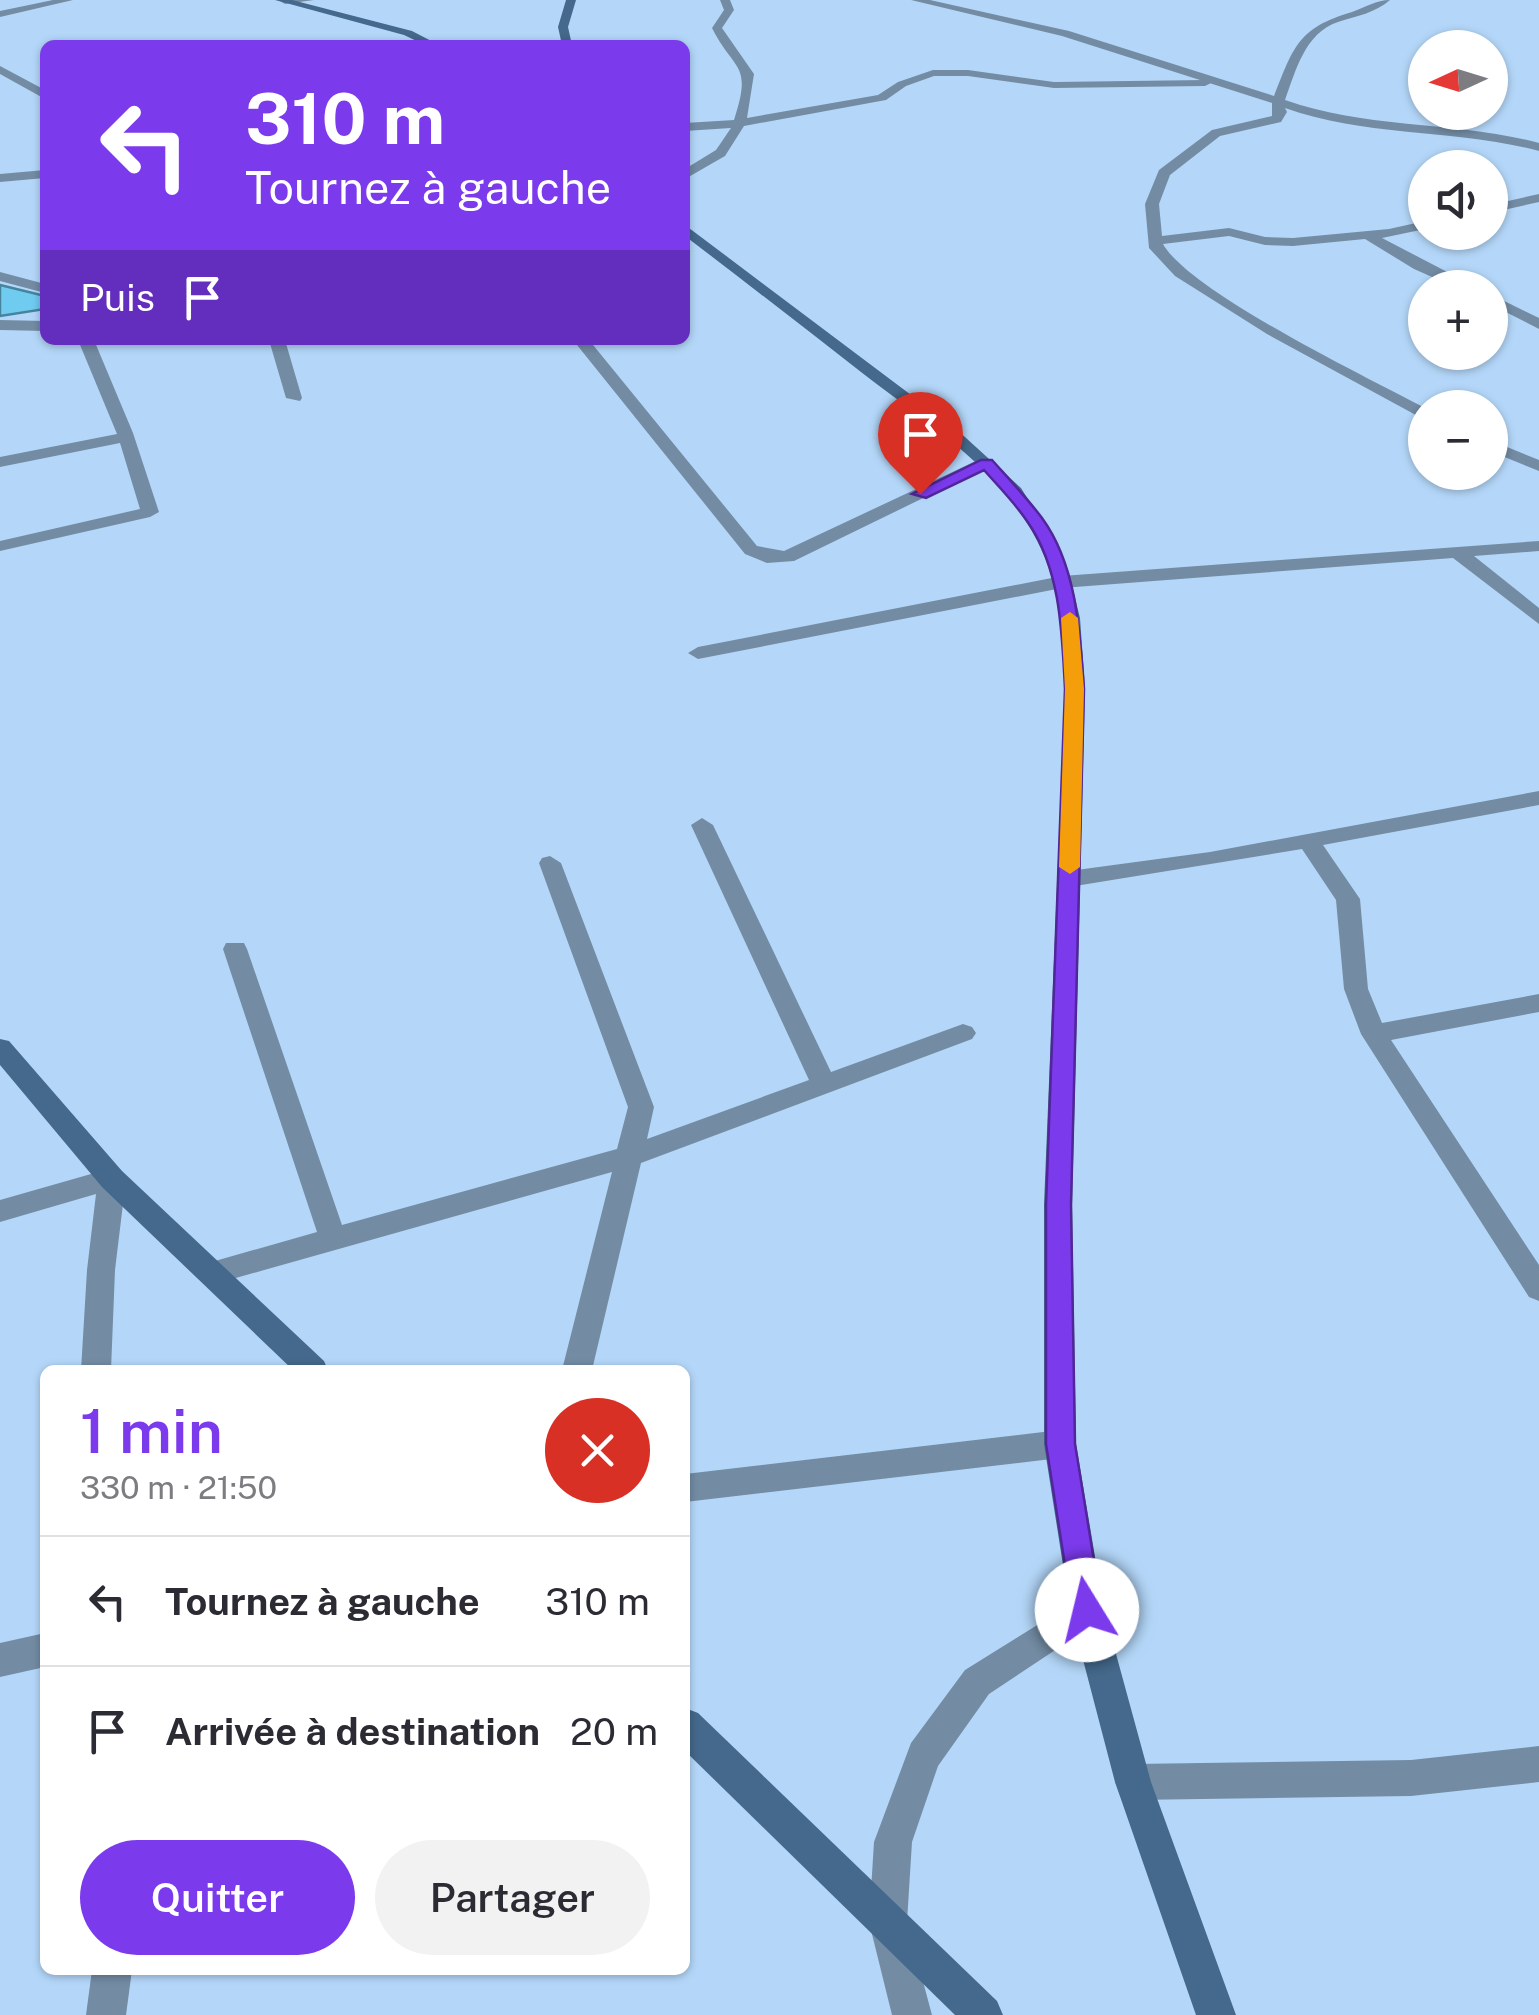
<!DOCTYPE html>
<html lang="fr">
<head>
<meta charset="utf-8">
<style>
	:root { --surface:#fff; --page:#f2f2f3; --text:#2b2b33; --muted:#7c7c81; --line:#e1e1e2; --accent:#7c3aed }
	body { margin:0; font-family:"Public Sans",sans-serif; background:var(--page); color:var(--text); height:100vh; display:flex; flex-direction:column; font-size:38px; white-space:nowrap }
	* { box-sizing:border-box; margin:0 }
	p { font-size:32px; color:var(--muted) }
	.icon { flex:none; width:55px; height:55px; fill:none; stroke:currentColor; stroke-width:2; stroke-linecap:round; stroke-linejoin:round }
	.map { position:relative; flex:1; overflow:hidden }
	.side { position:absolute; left:40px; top:1365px; width:650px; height:610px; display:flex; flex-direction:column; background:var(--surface); border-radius:15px; box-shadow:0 2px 8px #0004 }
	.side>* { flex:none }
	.guide { position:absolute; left:40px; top:40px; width:650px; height:305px; border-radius:15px; box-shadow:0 2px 8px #0004; background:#7c3aed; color:#fff; overflow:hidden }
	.needle { width:65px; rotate:266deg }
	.buttons { position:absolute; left:1408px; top:30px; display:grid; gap:20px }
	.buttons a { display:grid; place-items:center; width:100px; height:100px; border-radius:50%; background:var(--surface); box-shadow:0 2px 8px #0004; font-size:50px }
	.pin { position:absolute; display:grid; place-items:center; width:85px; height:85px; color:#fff; margin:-102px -42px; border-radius:50% 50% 50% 0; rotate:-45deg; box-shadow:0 0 10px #0007 }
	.pin .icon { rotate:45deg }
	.me { position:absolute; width:110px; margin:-55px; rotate:351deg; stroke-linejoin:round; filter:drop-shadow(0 0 8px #0008) }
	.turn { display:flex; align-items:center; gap:35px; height:210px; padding:0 40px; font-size:45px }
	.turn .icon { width:130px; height:130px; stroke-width:2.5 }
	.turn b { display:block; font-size:70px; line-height:85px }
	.then { display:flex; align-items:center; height:95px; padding:0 40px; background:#0003; gap:20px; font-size:38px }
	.round { display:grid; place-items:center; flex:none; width:105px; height:105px; border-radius:52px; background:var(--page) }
	.summary { display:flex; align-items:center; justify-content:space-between; height:170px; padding:0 40px }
	h1 { font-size:60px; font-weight:600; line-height:75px; color:var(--accent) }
	.action { display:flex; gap:20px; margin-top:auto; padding:20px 40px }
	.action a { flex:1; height:115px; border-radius:60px; background:var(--accent); color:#fff; font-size:40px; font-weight:600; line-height:115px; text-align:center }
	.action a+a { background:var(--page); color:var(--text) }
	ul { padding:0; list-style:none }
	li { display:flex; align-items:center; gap:30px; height:130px; padding:0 40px; border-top:2px solid var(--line) }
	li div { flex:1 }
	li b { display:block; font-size:38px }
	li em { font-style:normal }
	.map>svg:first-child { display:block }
	.building { fill:#70cbf1; stroke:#46849d; stroke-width:2.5 }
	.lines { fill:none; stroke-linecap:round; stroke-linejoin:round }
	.street { fill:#738ca4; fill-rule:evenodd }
	.secondary { fill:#44698c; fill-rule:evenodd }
	.route { fill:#7c3aed; stroke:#51269a; stroke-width:2.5 }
	.slow { fill:#f59e0b }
</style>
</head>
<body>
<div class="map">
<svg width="1539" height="2015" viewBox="0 0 1539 2015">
	<rect width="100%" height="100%" fill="#b4d7f9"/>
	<!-- building -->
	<polygon class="building" points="0,285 45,296 45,309 0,316"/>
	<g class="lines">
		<!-- street -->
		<g class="street">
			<polygon points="53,0 73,0 0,17 0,11"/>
			<polygon points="314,0 285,4 280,1 281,0"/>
			<path d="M 720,0 L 730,0 L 734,10 L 722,28 L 754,74 L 747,118 L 878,95 L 898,82 L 933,70 L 968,70 L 1054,82 L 1205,80 L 1211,83 L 1205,86 L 1054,88 L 968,76 L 934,76 L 906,86 L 886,100 L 744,126 L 725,156 L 685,179 L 685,169 L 716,150 L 731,128 L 685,131 L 685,123 L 734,120 C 753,62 734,72 712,28 L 724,10 Z"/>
			<path d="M 911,0 L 930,0 L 1069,31 L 1274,96 C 1294,46 1298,28 1352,12 C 1366,7 1376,0 1390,0 C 1375,13 1357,16 1338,22 C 1305,33 1296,70 1285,100 C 1366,129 1456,121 1539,143 L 1539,151 C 1457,129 1365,137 1285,108 L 1287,112 L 1281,122 L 1220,136 L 1170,175 L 1159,204 L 1162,236 L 1229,228 L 1265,237 L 1293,238 L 1389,229 L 1425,221 L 1425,229 L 1382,238 L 1478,288 L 1457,288 L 1414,269 L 1365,239 L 1293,246 L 1265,245 L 1229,236 L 1163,244 C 1190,292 1369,378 1425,408 L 1425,420 L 1267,334 L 1175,276 L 1149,248 L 1145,204 L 1159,170 L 1212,130 L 1272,116 L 1272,103 L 1062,36 Z"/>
			<polygon points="0,66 45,90 45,99 0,74"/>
			<polygon points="45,170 45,178 0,182 0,174"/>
			<polygon points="1539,194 1539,202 1490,213 1490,205"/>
			<polygon points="0,272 45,284 45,293 0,281"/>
			<polygon points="1490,294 1539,318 1539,329 1490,304"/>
			<polygon points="0,320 45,321 45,331 0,330"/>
			<polygon points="78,340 94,340 133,433 159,512 150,517 0,551 0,541 140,509 120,443 0,467 0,457 117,434"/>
			<polygon points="269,340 285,340 302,398 300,401 286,398"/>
			<polygon points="573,340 589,340 757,546 784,551 980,459 995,463 794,561 767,563 745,554"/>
			<polygon points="1490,440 1539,460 1539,471 1490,451"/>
			<polygon points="1539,541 1539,551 1474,556 1539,608 1539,624 1453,558 1062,588 698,659 688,653 698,647 1062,576"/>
			<polygon points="1539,791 1539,805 1323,845 1360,899 1368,989 1382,1023 1539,994 1539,1012 1391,1040 1539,1265 1539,1301 1529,1297 1361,1034 1344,989 1336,900 1302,849 1069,887 1057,879 1069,871 1210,852"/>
			<polygon points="702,818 713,825 831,1072 963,1024 972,1027 976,1033 972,1039 641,1163 592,1370 562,1370 612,1172 211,1285 201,1281 197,1273 201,1265 317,1232 223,949 226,943 244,943 247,949 342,1225 617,1149 628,1107 539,863 542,858 550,856 561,863 654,1107 647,1139 809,1080 691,825"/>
			<polygon points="112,1168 122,1171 126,1179 115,1270 111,1370 81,1370 87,1270 96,1194 0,1222 0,1200"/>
			<polygon points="1060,1430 1071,1434 1076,1444 1071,1454 1060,1458 685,1502 685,1474"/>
			<polygon points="1087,1594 1099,1599 1104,1610 1099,1621 989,1694 938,1766 912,1842 907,1922 932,2015 892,2015 869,1922 874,1842 911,1743 965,1670"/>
			<polygon points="45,1633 45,1667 0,1677 0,1643"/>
			<polygon points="1539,1746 1539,1782 1411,1796 1133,1800 1120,1795 1115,1782 1120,1769 1133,1764 1411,1760"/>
			<polygon points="92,1970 132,1970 126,2015 86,2015"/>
		</g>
		<!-- secondary -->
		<g class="secondary">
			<polygon points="275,0 292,0 412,31 439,45 425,45 404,35"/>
			<polygon points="566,0 576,0 568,27 572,45 562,45 558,27"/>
			<path d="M 685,225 L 955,428 L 1021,488 L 1061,552 L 1071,582 L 1080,618 L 1085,689 L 1072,1205 L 1076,1444 L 1104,1610 L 1151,1782 L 1236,2015 L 1196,2015 L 1115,1782 L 1070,1610 L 1044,1444 L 1044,1205 L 1065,689 C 1062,644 1062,596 1043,553 C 1009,474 927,423 861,372 C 802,326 744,281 685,236 Z"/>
			<polygon points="0,1039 9,1041 122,1171 324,1361 328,1370 293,1370 102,1187 0,1065"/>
			<polygon points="685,1708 698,1713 997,2001 1003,2015 955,2015 685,1751"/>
		</g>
	</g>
	<!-- route -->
	<path class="route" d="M 981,460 L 992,460 C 1009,479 1027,498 1042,518 C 1077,566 1080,633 1084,689 L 1071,1205 L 1075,1444 L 1102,1610 L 1098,1620 L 1087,1625 L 1076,1620 L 1072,1610 L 1046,1444 L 1046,1205 L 1065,689 C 1062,635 1061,571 1029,524 C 1017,505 999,487 984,470 L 926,498 L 912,494 Z"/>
	<!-- slow -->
	<polygon class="slow" points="1070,612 1078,618 1084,689 1080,867 1070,874 1059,867 1065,689 1061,618"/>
</svg>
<div class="buttons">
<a><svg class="needle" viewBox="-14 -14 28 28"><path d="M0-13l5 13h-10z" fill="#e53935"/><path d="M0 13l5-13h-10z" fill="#7c7c81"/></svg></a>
<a><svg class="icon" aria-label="sound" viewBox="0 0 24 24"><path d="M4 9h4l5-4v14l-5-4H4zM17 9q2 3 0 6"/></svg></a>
<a>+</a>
<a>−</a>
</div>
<div class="pin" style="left:920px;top:494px;background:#d93025"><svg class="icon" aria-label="arrive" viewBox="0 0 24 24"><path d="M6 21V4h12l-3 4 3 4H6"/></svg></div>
<svg class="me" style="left:1087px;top:1610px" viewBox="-20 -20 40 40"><circle r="19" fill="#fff"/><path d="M0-13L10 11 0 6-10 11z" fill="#7c3aed"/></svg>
<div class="guide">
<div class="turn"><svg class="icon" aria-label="left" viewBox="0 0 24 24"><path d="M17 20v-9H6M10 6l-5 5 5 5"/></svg><div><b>310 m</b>Tournez à gauche</div></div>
<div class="then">Puis<svg class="icon" aria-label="arrive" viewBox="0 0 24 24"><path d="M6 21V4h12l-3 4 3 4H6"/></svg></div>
</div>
<section class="side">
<div class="summary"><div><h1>1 min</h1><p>330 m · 21:50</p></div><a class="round" style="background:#d93025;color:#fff"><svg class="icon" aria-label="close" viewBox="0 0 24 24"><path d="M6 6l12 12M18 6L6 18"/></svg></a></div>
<ul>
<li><svg class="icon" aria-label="left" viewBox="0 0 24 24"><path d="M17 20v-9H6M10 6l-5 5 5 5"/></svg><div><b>Tournez à gauche</b></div><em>310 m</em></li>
<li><svg class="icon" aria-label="arrive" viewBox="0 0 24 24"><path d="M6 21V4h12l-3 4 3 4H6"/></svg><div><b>Arrivée à destination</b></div><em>20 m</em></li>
</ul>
<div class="action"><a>Quitter</a><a>Partager</a></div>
</section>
</div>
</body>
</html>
